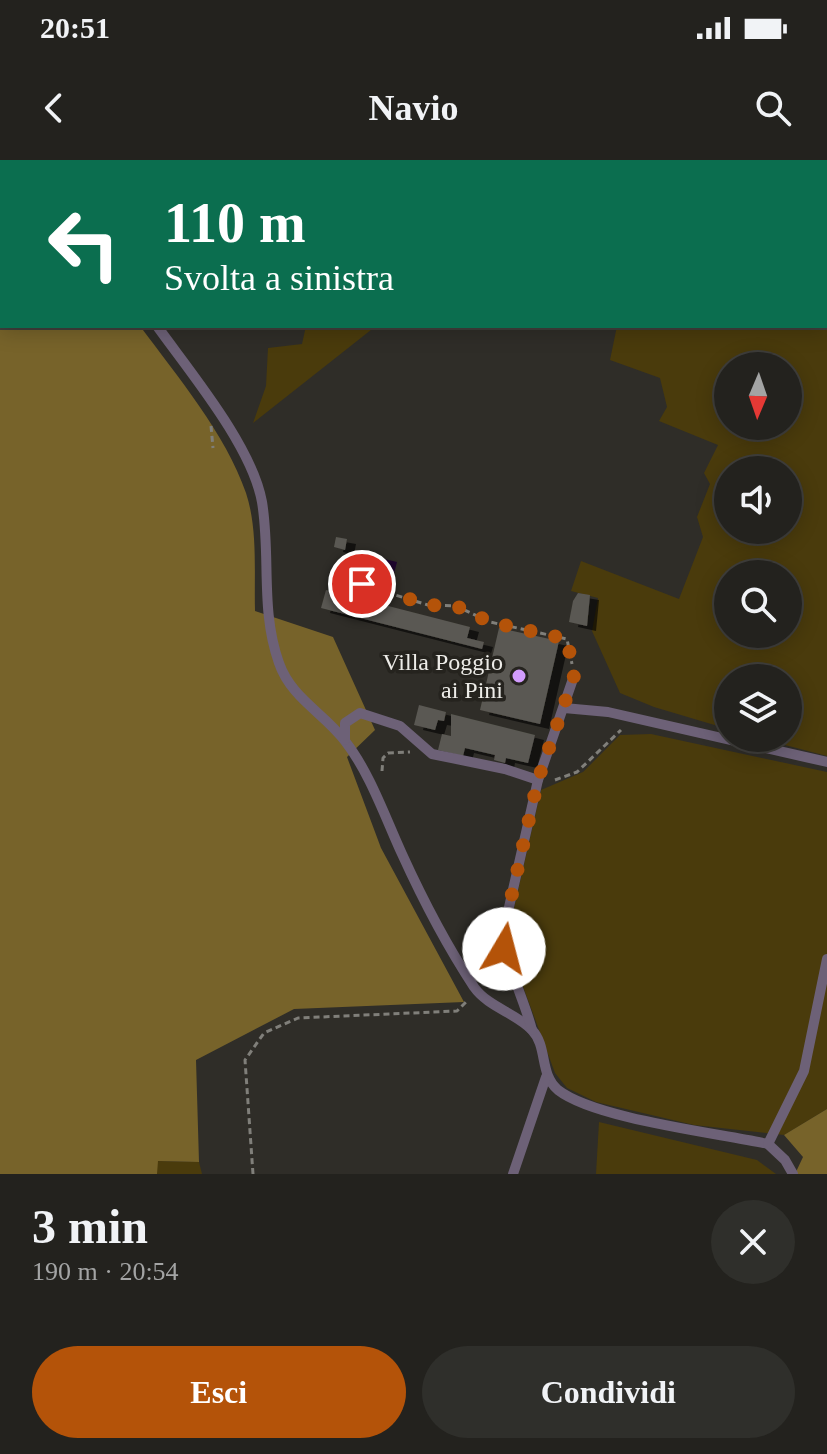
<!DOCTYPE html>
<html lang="it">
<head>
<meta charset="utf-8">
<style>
	:root { --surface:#23221e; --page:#2f2f2b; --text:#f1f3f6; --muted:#a3a4a4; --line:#403f3c; --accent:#b45309 }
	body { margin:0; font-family:Georgia,serif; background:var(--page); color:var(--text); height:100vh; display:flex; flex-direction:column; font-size:30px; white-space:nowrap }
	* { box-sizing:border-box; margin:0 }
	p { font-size:26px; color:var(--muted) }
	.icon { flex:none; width:44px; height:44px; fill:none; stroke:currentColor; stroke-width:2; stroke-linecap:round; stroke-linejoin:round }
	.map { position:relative; height:1014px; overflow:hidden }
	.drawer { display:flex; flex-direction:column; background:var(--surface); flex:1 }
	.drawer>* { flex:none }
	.guide { position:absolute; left:0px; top:0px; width:828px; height:168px; box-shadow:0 4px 20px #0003,0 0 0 2px var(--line); background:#0b6e4f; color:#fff; overflow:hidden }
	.needle { width:52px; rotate:182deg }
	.tools { position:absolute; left:714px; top:192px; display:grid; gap:16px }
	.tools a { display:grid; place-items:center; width:88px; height:88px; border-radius:50%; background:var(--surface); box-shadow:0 4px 20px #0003,0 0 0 2px var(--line); font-size:40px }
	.pin { position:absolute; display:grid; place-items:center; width:68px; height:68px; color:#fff; margin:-34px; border:4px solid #fff; border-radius:50%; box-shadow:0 2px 8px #0007 }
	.me { position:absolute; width:88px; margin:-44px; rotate:8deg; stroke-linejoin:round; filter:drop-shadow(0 0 6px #0008) }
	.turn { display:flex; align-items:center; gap:28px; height:168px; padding:0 32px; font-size:36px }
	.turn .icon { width:104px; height:104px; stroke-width:2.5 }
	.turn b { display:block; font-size:56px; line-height:68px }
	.round { display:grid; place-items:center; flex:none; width:84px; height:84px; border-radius:42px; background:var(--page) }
	.overview { display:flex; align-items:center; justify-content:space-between; height:136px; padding:0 32px }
	h1 { font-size:48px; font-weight:600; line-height:60px }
	.primary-button { display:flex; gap:16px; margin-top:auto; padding:16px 32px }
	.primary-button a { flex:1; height:92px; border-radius:48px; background:var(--accent); color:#fff; font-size:32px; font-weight:600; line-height:92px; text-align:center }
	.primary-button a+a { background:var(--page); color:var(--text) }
	.status { display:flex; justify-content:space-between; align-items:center; height:56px; padding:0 40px; background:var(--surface); direction:ltr }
	.status svg { height:22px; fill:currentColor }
	header { display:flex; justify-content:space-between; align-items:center; height:104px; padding:0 32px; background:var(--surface); font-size:36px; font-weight:600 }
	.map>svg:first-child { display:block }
	.green { fill:#4a3b0c; fill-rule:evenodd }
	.forest { fill:#77632a }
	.water { fill:#1f062f }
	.building { fill:#5a5852; filter:url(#shadow) }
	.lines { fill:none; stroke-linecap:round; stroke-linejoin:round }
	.path { stroke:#807f7a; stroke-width:3; stroke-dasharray:6 4; stroke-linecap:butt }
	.lane { stroke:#6d6177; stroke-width:10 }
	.route { stroke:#b45309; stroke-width:14; stroke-dasharray:0 25.2 }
	.poi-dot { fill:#d29cfd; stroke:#25231e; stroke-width:3 }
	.labels { text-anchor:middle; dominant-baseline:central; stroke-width:7; stroke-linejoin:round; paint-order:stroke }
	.poi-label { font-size:24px; fill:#edece8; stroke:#25231e; text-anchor:end }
</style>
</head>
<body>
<div class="status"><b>20:51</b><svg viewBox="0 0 49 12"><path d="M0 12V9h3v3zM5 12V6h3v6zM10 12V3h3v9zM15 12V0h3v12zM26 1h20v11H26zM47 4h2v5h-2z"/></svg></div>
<header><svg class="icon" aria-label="back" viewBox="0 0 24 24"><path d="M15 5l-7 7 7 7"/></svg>Navio<svg class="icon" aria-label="search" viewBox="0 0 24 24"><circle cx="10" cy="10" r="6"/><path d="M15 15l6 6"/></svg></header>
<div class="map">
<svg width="827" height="1014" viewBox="0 0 827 1014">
	<defs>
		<filter id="shadow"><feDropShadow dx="9" dy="5" stdDeviation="0" flood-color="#0009"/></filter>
	</defs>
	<rect width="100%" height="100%" fill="#2f2d28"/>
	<!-- green -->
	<g class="green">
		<polygon points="205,0 497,0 205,2"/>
		<path d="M 606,0 L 827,0 L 827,596 L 758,578 L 788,578 L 788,518 L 728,518 L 728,569 L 654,547 L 620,533 L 592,471 L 598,438 L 571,431 L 581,401 L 679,439 L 703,377 L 697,357 L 710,324 L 704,313 L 718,285 L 659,261 L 667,247 L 660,218 L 610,200 L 617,166 L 826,166 L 826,2 ZM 728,206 L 788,206 L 788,266 L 728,266 ZM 728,310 L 788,310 L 788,370 L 728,370 ZM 728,414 L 788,414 L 788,474 L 728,474 Z"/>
		<polygon points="306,166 376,166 253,263 266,226 268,188 302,184"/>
		<polygon points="651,574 827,612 827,949 784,975 694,965 596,942 567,928 555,913 508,786 509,770 541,630 583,612 620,575"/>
		<polygon points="599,962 757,1000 776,1014 596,1014"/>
		<polygon points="157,1001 199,1002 202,1014 157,1014"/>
	</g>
	<!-- forest -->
	<g class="forest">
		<path d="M 0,0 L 73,2 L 2,2 L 2,166 L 140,166 C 177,216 226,274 246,333 C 258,369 254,413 255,451 L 333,477 L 375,570 L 347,597 L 381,688 L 464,842 L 294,849 L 196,900 L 199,1002 L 158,1001 L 157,1014 L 0,1014 Z"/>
		<polygon points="827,949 827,1014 795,1014 803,997 784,975"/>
	</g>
	<!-- water -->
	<polygon class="water" points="359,393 397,402 392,421 355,411"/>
	<!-- building -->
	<g class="building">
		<polygon points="336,377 347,379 345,390 334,387"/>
		<polygon points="326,430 470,467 467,478 484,482 482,489 321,448"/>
		<polygon points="578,433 590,435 587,466 569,462 573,441"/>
		<polygon points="499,468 559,481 540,564 480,550"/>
		<polygon points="419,545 446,552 444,561 438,560 435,570 414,565"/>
		<polygon points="451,554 535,575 528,603 506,598 505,603 494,600 495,595 465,588 463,596 438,590 442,574 451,576"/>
	</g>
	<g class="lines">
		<!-- path -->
		<g class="path">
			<polyline points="211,266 213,288"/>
			<polyline points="339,418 428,445 456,446 490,462 567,479 572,504"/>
			<polyline points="382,611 383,598 388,593 410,592"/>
			<polyline points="555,620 577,612 621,570"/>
			<polyline points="253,1014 245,900 264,873 298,858 457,851 466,842"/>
		</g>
		<!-- lane -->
		<g class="lane">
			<polyline points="80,0 81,2"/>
			<path d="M 157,166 C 190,212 252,286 262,342 C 271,396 260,450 279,503 C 291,538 324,553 345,581 C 370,613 385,657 402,694 C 422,738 447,786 474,827 C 488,847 516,853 532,870 C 548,887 539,914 558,930 C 595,959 718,973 768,984 L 785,1000 L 793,1014"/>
			<polyline points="564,548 608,552 827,602"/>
			<polyline points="345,580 345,563 360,553 400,566 432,594 505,609 538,620"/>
			<path d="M 532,870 C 524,838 503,800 504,769 L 538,620 L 574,516"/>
			<polyline points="768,984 804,911 827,799"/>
			<polyline points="513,1014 546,917"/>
		</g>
	</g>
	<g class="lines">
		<!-- route -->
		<polyline class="route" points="362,424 428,445 456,446 490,462 567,479 574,516 538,620 504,769 504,789"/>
	</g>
	<!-- markers -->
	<circle class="poi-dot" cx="519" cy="516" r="8"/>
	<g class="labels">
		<!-- poi labels -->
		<g class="poi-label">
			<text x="503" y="502">Villa Poggio<tspan x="503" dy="28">ai Pini</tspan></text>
		</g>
	</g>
</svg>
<div class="tools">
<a><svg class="needle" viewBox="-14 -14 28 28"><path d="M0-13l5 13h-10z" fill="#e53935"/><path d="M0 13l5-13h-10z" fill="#a3a4a4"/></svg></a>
<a><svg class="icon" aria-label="sound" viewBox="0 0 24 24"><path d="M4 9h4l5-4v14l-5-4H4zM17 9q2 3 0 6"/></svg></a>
<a><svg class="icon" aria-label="search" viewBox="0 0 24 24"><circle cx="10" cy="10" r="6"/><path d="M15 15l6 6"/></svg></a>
<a><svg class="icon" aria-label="layers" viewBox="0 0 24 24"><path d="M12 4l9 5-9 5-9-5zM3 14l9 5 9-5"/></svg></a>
</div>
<div class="pin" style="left:362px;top:424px;background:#d93025"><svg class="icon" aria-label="arrive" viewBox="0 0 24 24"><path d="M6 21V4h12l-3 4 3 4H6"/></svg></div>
<svg class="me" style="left:504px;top:789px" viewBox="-20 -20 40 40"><circle r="19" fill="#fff"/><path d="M0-13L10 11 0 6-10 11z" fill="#b45309"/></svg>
<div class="guide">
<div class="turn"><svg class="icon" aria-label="left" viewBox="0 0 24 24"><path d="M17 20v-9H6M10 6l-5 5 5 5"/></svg><div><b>110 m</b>Svolta a sinistra</div></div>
</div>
</div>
<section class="drawer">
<div class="overview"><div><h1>3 min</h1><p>190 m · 20:54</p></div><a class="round"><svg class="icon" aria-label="close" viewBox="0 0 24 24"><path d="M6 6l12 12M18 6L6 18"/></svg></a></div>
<div class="primary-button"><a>Esci</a><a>Condividi</a></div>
</section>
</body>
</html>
